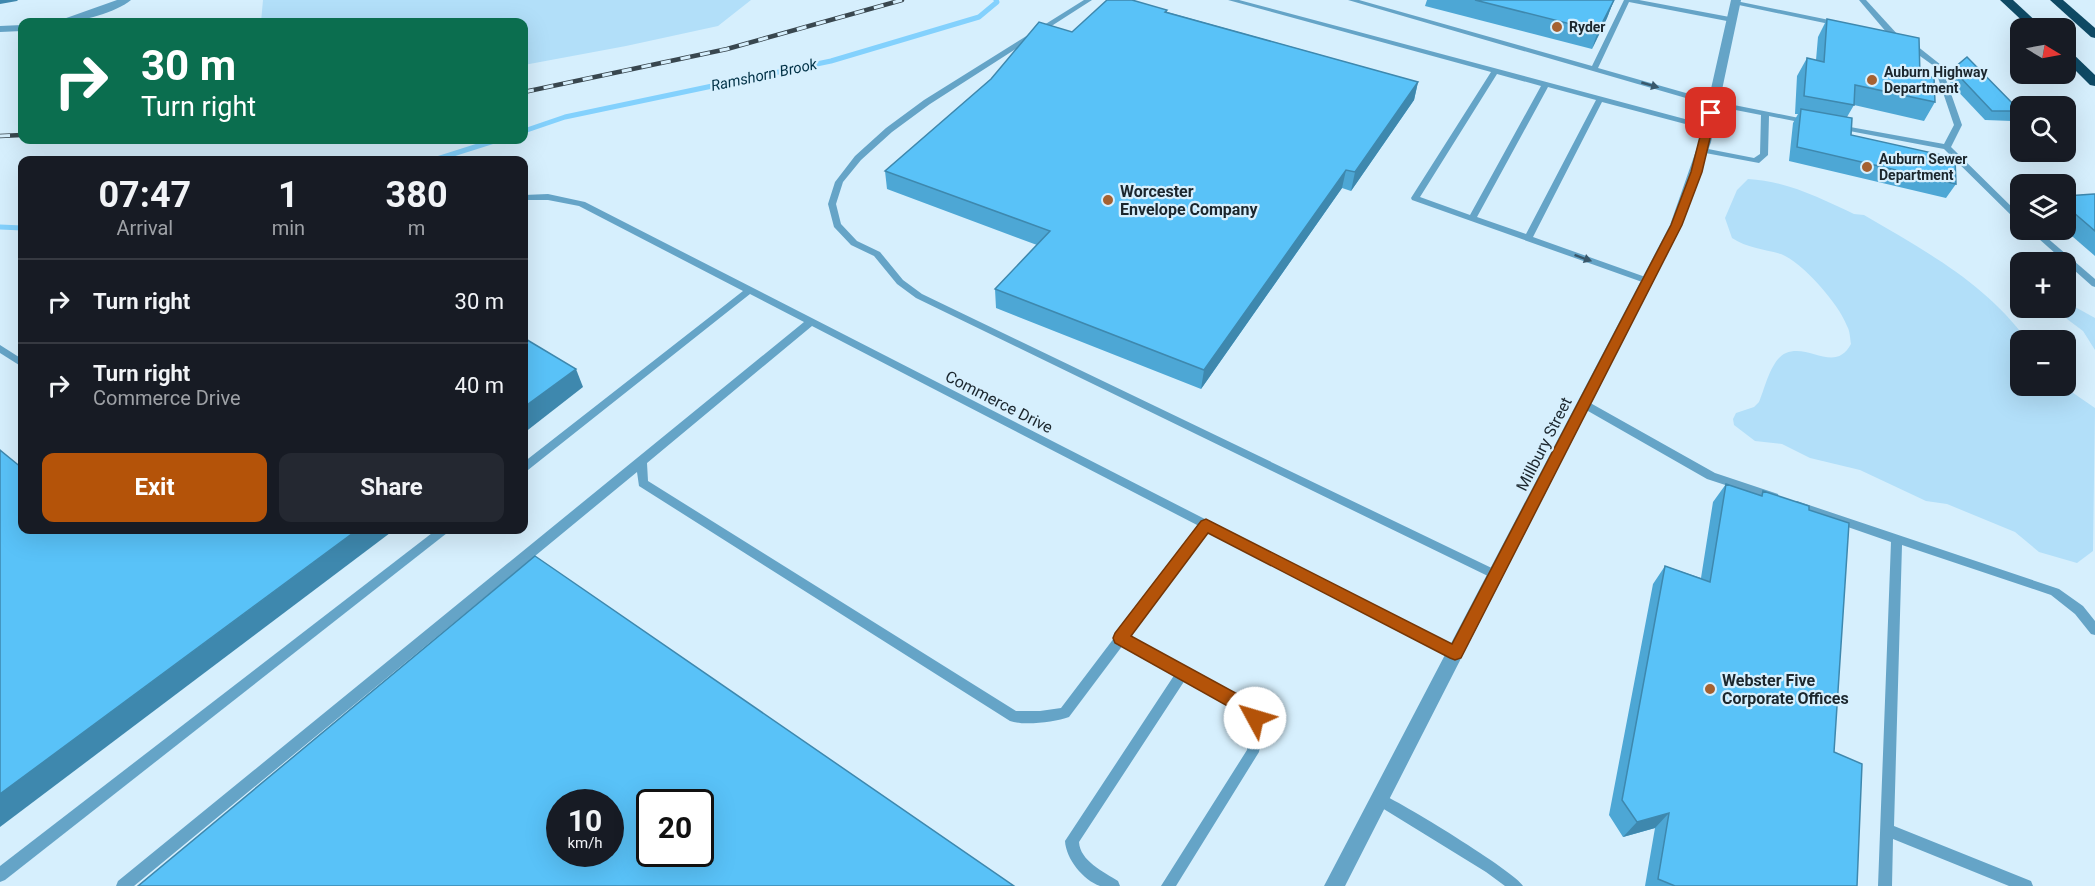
<!DOCTYPE html>
<html lang="en">
<head>
<meta charset="utf-8">
<style>
	:root { --surface:#171b24; --page:#242831; --text:#f1f3f6; --muted:#9ea1a6; --line:#363941; --accent:#b45309 }
	body { margin:0; font-family:Roboto,sans-serif; background:var(--page); color:var(--text); height:100vh; display:flex; flex-direction:column; font-size:22px; white-space:nowrap }
	* { box-sizing:border-box; margin:0 }
	p { font-size:20px; color:var(--muted) }
	.icon { flex:none; width:33px; height:33px; fill:none; stroke:currentColor; stroke-width:2; stroke-linecap:round; stroke-linejoin:round }
	.map { position:relative; flex:1; overflow:hidden }
	.details { position:absolute; left:18px; top:156px; width:510px; height:378px; display:flex; flex-direction:column; background:var(--surface); border-radius:12px; box-shadow:0 6px 24px #0002 }
	.details>* { flex:none }
	.hud { position:absolute; left:18px; top:18px; width:510px; height:126px; border-radius:12px; box-shadow:0 6px 24px #0002; background:#0b6e4f; color:#fff; overflow:hidden }
	.needle { width:39px; rotate:100deg }
	.controls { position:absolute; left:2010px; top:18px; display:grid; gap:12px }
	.controls a { display:grid; place-items:center; width:66px; height:66px; border-radius:12px; background:var(--surface); box-shadow:0 6px 24px #0002; font-size:30px }
	.speed { position:absolute; left:546px; top:789px; display:flex; gap:12px; font-size:30px; font-weight:700; text-align:center }
	.speed>* { display:grid; place-content:center; width:78px; height:78px; border-radius:50%; background:var(--surface); box-shadow:0 6px 24px #0002; line-height:1 }
	.speed small { font-size:15px; font-weight:400 }
	.speed .limit { border:3px solid #111; border-radius:9px; background:#fff; color:#111 }
	.pin { position:absolute; display:grid; place-items:center; width:51px; height:51px; color:#fff; margin:-26px; border-radius:12px; box-shadow:0 3px 9px #0006 }
	.me { position:absolute; width:66px; margin:-33px; rotate:309deg; stroke-linejoin:round; filter:drop-shadow(0 0 4px #0008) }
	.turn { display:flex; align-items:center; gap:21px; height:126px; padding:0 24px; font-size:27px }
	.turn .icon { width:78px; height:78px; stroke-width:2.5 }
	.turn b { display:block; font-size:42px; line-height:51px }
	.eta { display:flex; justify-content:space-evenly; align-items:center; height:102px; text-align:center }
	.eta b { font-size:36px; font-weight:700; line-height:42px }
	.button { display:flex; gap:12px; margin-top:auto; padding:12px 24px }
	.button a { flex:1; height:69px; border-radius:12px; background:var(--accent); color:#fff; font-size:24px; font-weight:700; line-height:69px; text-align:center }
	.button a+a { background:var(--page); color:var(--text) }
	ul { padding:0; list-style:none }
	li { display:flex; align-items:center; gap:18px; height:84px; padding:0 24px; border-top:2px solid var(--line) }
	li div { flex:1 }
	li b { display:block; font-size:22px }
	li em { font-style:normal }
	.map>svg:first-child { display:block }
	.green { fill:#b2dff9 }
	.lines { fill:none; stroke-linecap:round; stroke-linejoin:round }
	.stream { stroke:#83d1fd; stroke-width:5 }
	.service { fill:#65a4c7; fill-rule:evenodd }
	.minor { fill:#65a4c7; fill-rule:evenodd }
	.tertiary { fill:#65a4c7; fill-rule:evenodd }
	.motorway { fill:#0f4a65; fill-rule:evenodd }
	.rail-casing { stroke:#39474f; stroke-width:4.5 }
	.rail { stroke:#d6effd; stroke-width:3; stroke-dasharray:10; stroke-linecap:butt }
	.wall { fill:#4da7d5 }
	.shaded-wall { fill:#3e88ae }
	.building { fill:#59c2f8; stroke:#3e88ae; stroke-width:1.5; fill-rule:evenodd }
	.oneway { fill:#39586b }
	.route { fill:#b45309; stroke:#753606; stroke-width:1.5 }
	.poi-dot { fill:#a56131; stroke:#d6effd; stroke-width:2 }
	.labels { text-anchor:middle; dominant-baseline:central; stroke-width:4.5; stroke-linejoin:round; paint-order:stroke }
	.far-poi-label { font-size:14px; font-weight:bold; fill:#1b262d; stroke:#d6effd; text-anchor:start }
	.far-water-label { font-size:15px; font-style:italic; fill:#003146; stroke:#d6effd }
	.poi-label { font-size:16px; font-weight:bold; fill:#1b262d; stroke:#d6effd; text-anchor:start }
	.street-label { font-size:16px; fill:#1b262d; stroke:#d6effd }
</style>
</head>
<body>
<div class="map">
<svg width="2095" height="886" viewBox="0 0 2095 886">
	<rect width="100%" height="100%" fill="#d6effd"/>
	<!-- green -->
	<g class="green">
		<polygon points="263,0 751,0 718,26 626,46 524,65 524,22 261,22"/>
		<path d="M 1748,179 C 1786,181 1820,198 1854,214 L 1864,215 C 1925,251 1984,282 2027,340 L 2020,340 L 2020,386 L 2063,386 L 2095,408 L 2093,551 L 2077,563 L 2039,552 L 2015,532 L 1947,504 L 1926,501 L 1860,470 L 1810,458 L 1782,444 L 1755,441 L 1734,425 L 1733,419 L 1736,413 L 1754,407 L 1759,402 C 1765,388 1771,359 1786,353 C 1809,343 1835,374 1851,344 C 1850,338 1850,331 1847,326 C 1839,304 1802,262 1781,254 C 1764,249 1747,248 1732,238 L 1725,218 L 1737,190 Z"/>
		<polygon points="2066,302 2095,318 2095,350 2083,331 2067,319 2060,308 2066,308"/>
	</g>
	<g class="lines">
		<!-- stream -->
		<g class="stream">
			<polyline points="524,131 565,117 831,61 979,17 997,2 996,0"/>
			<polyline points="434,160 497,140"/>
			<polyline points="0,227 22,228"/>
		</g>
		<!-- service -->
		<g class="service">
			<polygon points="1084,0 1092,0 930,104 892,132 861,160 843,182 836,204 841,224 857,241 880,252 903,280 922,294 1500,572 1502,575 1500,578 1496,580 1492,578 916,298 897,284 874,256 851,245 834,227 828,204 835,182 855,156 886,128 924,100"/>
			<path d="M 1228,0 L 1239,0 L 1711,126 L 1711,130 L 1708,130 L 1602,102 L 1533,237 L 1651,279 L 1653,281 L 1651,283 L 1645,283 L 1412,200 L 1411,198 L 1491,72 ZM 1497,74 L 1541,86 L 1470,215 L 1420,197 ZM 1548,87 L 1596,100 L 1526,234 L 1477,217 Z"/>
			<polygon points="1348,0 1359,0 1592,66 1624,0 1639,0 1735,18 1736,20 1732,22 1629,2 1598,68 1714,101 1809,120 1813,122 1809,124 1769,116 1768,155 1759,163 1700,152 1700,148 1703,148 1754,158 1760,154 1761,115 1710,105"/>
			<polygon points="1859,0 1866,0 1899,36 1899,40 1893,40"/>
			<polygon points="1736,1 1839,22 1843,24 1839,26 1734,4 1733,3"/>
			<polygon points="1906,42 1912,42 1941,65 1962,125 1951,147 2020,215 2020,222 2017,221 1944,149 1839,129 1835,127 1839,125 1944,144 1954,125 1934,66 1906,46"/>
			<path d="M 548,194 L 585,202 L 1459,649 L 1461,653 L 1459,657 L 1455,658 L 1451,657 L 1208,531 L 1129,637 L 1252,705 C 1262,721 1263,734 1259,752 L 1176,886 L 1161,886 L 1247,750 L 1249,729 L 1247,719 L 1244,713 L 1185,680 L 1079,842 C 1080,861 1104,872 1118,881 L 1120,886 C 1114,886 1106,886 1100,886 C 1083,880 1066,859 1065,841 L 1175,674 L 1123,645 L 1069,717 C 1055,722 1024,726 1010,721 L 639,486 L 637,472 L 134,886 L 116,886 L 118,881 L 804,322 L 750,294 L 528,470 L 524,471 L 524,462 L 743,291 L 579,206 L 548,200 L 524,200 L 524,195 ZM 812,326 L 1199,526 L 1061,708 L 1040,711 L 1016,711 L 648,481 L 647,463 Z"/>
			<polygon points="2029,230 2038,230 2095,279 2095,287 2092,286"/>
			<polygon points="0,345 22,359 22,366 19,365 0,353"/>
			<polygon points="1585,400 1715,473 1778,494 1779,497 1778,500 1774,501 1707,479 1581,407 1580,404"/>
			<polygon points="1797,501 2059,589 2083,606 2095,621 2095,635 2091,634 2075,614 2051,595 1902,545 1894,826 2031,881 2033,886 2009,886 1893,839 1892,886 1878,886 1891,542 1793,508 1791,505 1793,502"/>
			<polygon points="436,530 449,530 447,533 5,880 0,882 0,866"/>
			<path d="M 1379,793 C 1398,800 1517,873 1523,886 L 1505,886 L 1486,872 L 1374,803 L 1372,799 L 1374,795 Z"/>
		</g>
		<!-- minor -->
		<g class="minor">
			<path d="M 117,0 L 131,0 C 115,13 76,24 55,22 Z"/>
			<polygon points="22,25 22,31 0,32 0,26"/>
		</g>
		<!-- tertiary -->
		<polygon class="tertiary" points="1731,0 1741,0 1711,142 1682,225 1345,886 1324,886 1670,225 1699,142"/>
		<!-- motorway -->
		<g class="motorway">
			<polygon points="2000,0 2013,0 2043,28 2030,28"/>
			<polygon points="2050,0 2063,0 2095,28 2095,38 2091,37"/>
			<polygon points="2066,50 2070,51 2095,75 2095,86 2090,85 2066,61"/>
		</g>
		<!-- rail casing -->
		<g class="rail-casing">
			<g id="rail">
				<polyline points="524,92 727,49 902,0"/>
				<polyline points="0,136 22,135"/>
			</g>
		</g>
		<!-- rail -->
		<use href="#rail" class="rail"/>
	</g>
	<!-- wall -->
	<g class="wall">
		<polygon points="1427,0 1614,0 1607,18 1592,49 1425,6"/>
		<polygon points="1167,10 1167,12 1418,82 1414,100 1351,191 1342,188 1201,389 996,308 995,289 1037,245 887,189 885,171 1072,32"/>
		<polygon points="1827,19 1935,102 1924,121 1854,105 1847,117 1851,135 1956,184 1946,198 1789,161 1793,123 1798,114 1795,114 1797,76 1807,58 1816,60 1818,37"/>
		<polygon points="1954,68 2020,111 2013,121 1985,120 1951,84 1948,78"/>
		<polygon points="2095,194 2095,256 2065,230 2066,196"/>
		<polygon points="1726,484 1760,495 1763,491 1809,510 1834,752 1857,886 1645,886 1655,828 1623,837 1609,815 1653,584 1665,566 1701,578 1713,502"/>
	</g>
	<!-- shaded-wall -->
	<g class="shaded-wall">
		<polygon points="0,0 18,0 17,1 0,4"/>
		<polygon points="1614,0 1607,18 1592,49 1598,31"/>
		<polygon points="1418,82 1414,100 1351,191 1355,172"/>
		<polygon points="1346,170 1342,188 1201,389 1204,370"/>
		<polygon points="576,369 583,387 524,433 524,407"/>
		<polygon points="357,530 394,530 0,827 0,794"/>
		<polygon points="1669,813 1655,828 1623,837 1637,822"/>
	</g>
	<!-- building -->
	<g class="building">
		<polygon points="1107,0 1132,0 1167,10 1165,12 1418,82 1355,172 1346,170 1204,370 995,289 1050,231 885,171 991,79 1039,22 1072,32"/>
		<polygon points="1475,0 1614,0 1598,31"/>
		<polygon points="1827,19 1919,38 1920,77 1934,77 1935,102 1855,85 1854,105 1804,96 1807,58 1824,62"/>
		<polygon points="1967,57 2020,111 1992,111 1958,75 1954,68"/>
		<polygon points="1801,109 1852,118 1851,135 1955,158 1956,184 1797,147"/>
		<polygon points="2094,194 2095,194 2095,231 2066,206 2066,196"/>
		<polygon points="524,338 576,369 524,407"/>
		<polygon points="0,450 22,468 22,530 357,530 0,794"/>
		<polygon points="1726,484 1762,496 1763,491 1809,506 1809,510 1849,523 1834,752 1862,764 1857,886 1675,886 1658,879 1669,813 1637,822 1622,800 1665,566 1710,582"/>
		<path d="M 535,556 L 1014,886 L 138,886 ZM 560,802 L 610,802 L 610,854 L 560,854 ZM 650,802 L 700,802 L 700,854 L 650,854 Z"/>
	</g>
	<!-- one-way arrows -->
	<defs><path id="oneway-solid" d="M-6-.8H1V-3.2L6.5 0L1 3.2V.8H-6Z" transform="scale(1.5)"/></defs>
	<g class="oneway">
		<use href="#oneway-solid" transform="translate(1650 85) rotate(16)"/>
		<use href="#oneway-solid" transform="translate(1583 258) rotate(20)"/>
	</g>
	<!-- route -->
	<polygon class="route" points="1711,110 1716,113 1702,172 1682,225 1461,658 1455,660 1450,658 1208,533 1131,636 1254,703 1263,718 1261,723 1255,725 1249,723 1242,714 1115,643 1113,638 1115,633 1201,521 1206,519 1452,644 1671,225 1691,172 1706,113"/>
	<!-- markers -->
	<g class="poi-dot">
		<circle cx="1557" cy="27" r="6"/>
		<circle cx="1872" cy="80" r="6"/>
		<circle cx="1867" cy="167" r="6"/>
		<circle cx="1108" cy="200" r="6"/>
		<circle cx="1710" cy="689" r="6"/>
	</g>
	<g class="labels">
		<!-- far-poi labels -->
		<g class="far-poi-label">
			<text x="1569" y="27">Ryder</text>
			<text x="1884" y="72">Auburn Highway<tspan x="1884" dy="16">Department</tspan></text>
			<text x="1879" y="159">Auburn Sewer<tspan x="1879" dy="16">Department</tspan></text>
		</g>
		<!-- far-water labels -->
		<g class="far-water-label">
			<text transform="translate(764 75) rotate(-12)">Ramshorn Brook</text>
		</g>
		<!-- poi labels -->
		<g class="poi-label">
			<text x="1120" y="191">Worcester<tspan x="1120" dy="18">Envelope Company</tspan></text>
			<text x="1722" y="680">Webster Five<tspan x="1722" dy="18">Corporate Offices</tspan></text>
		</g>
		<!-- street labels -->
		<g class="street-label">
			<text transform="translate(999 402) rotate(27)">Commerce Drive</text>
			<text transform="translate(1544 444) rotate(-63)">Millbury Street</text>
		</g>
	</g>
</svg>
<div class="controls">
<a><svg class="needle" viewBox="-14 -14 28 28"><path d="M0-13l5 13h-10z" fill="#e53935"/><path d="M0 13l5-13h-10z" fill="#9ea1a6"/></svg></a>
<a><svg class="icon" aria-label="search" viewBox="0 0 24 24"><circle cx="10" cy="10" r="6"/><path d="M15 15l6 6"/></svg></a>
<a><svg class="icon" aria-label="layers" viewBox="0 0 24 24"><path d="M12 4l9 5-9 5-9-5zM3 14l9 5 9-5"/></svg></a>
<a>+</a>
<a>−</a>
</div>
<div class="speed"><div>10<small>km/h</small></div><div class="limit">20</div></div>
<div class="pin" style="left:1711px;top:113px;background:#d93025"><svg class="icon" aria-label="arrive" viewBox="0 0 24 24"><path d="M6 21V4h12l-3 4 3 4H6"/></svg></div>
<svg class="me" style="left:1255px;top:718px" viewBox="-20 -20 40 40"><circle r="19" fill="#fff"/><path d="M0-13L10 11 0 6-10 11z" fill="#b45309"/></svg>
<div class="hud">
<div class="turn"><svg class="icon" aria-label="right" viewBox="0 0 24 24"><path d="M7 20v-9h11M14 6l5 5-5 5"/></svg><div><b>30 m</b>Turn right</div></div>
</div>
<section class="details">
<div class="eta">
<div><b>07:47</b><p>Arrival</p></div>
<div><b>1</b><p>min</p></div>
<div><b>380</b><p>m</p></div>
</div>
<ul>
<li><svg class="icon" aria-label="right" viewBox="0 0 24 24"><path d="M7 20v-9h11M14 6l5 5-5 5"/></svg><div><b>Turn right</b></div><em>30 m</em></li>
<li><svg class="icon" aria-label="right" viewBox="0 0 24 24"><path d="M7 20v-9h11M14 6l5 5-5 5"/></svg><div><b>Turn right</b><p>Commerce Drive</p></div><em>40 m</em></li>
</ul>
<div class="button"><a>Exit</a><a>Share</a></div>
</section>
</div>
</body>
</html>
